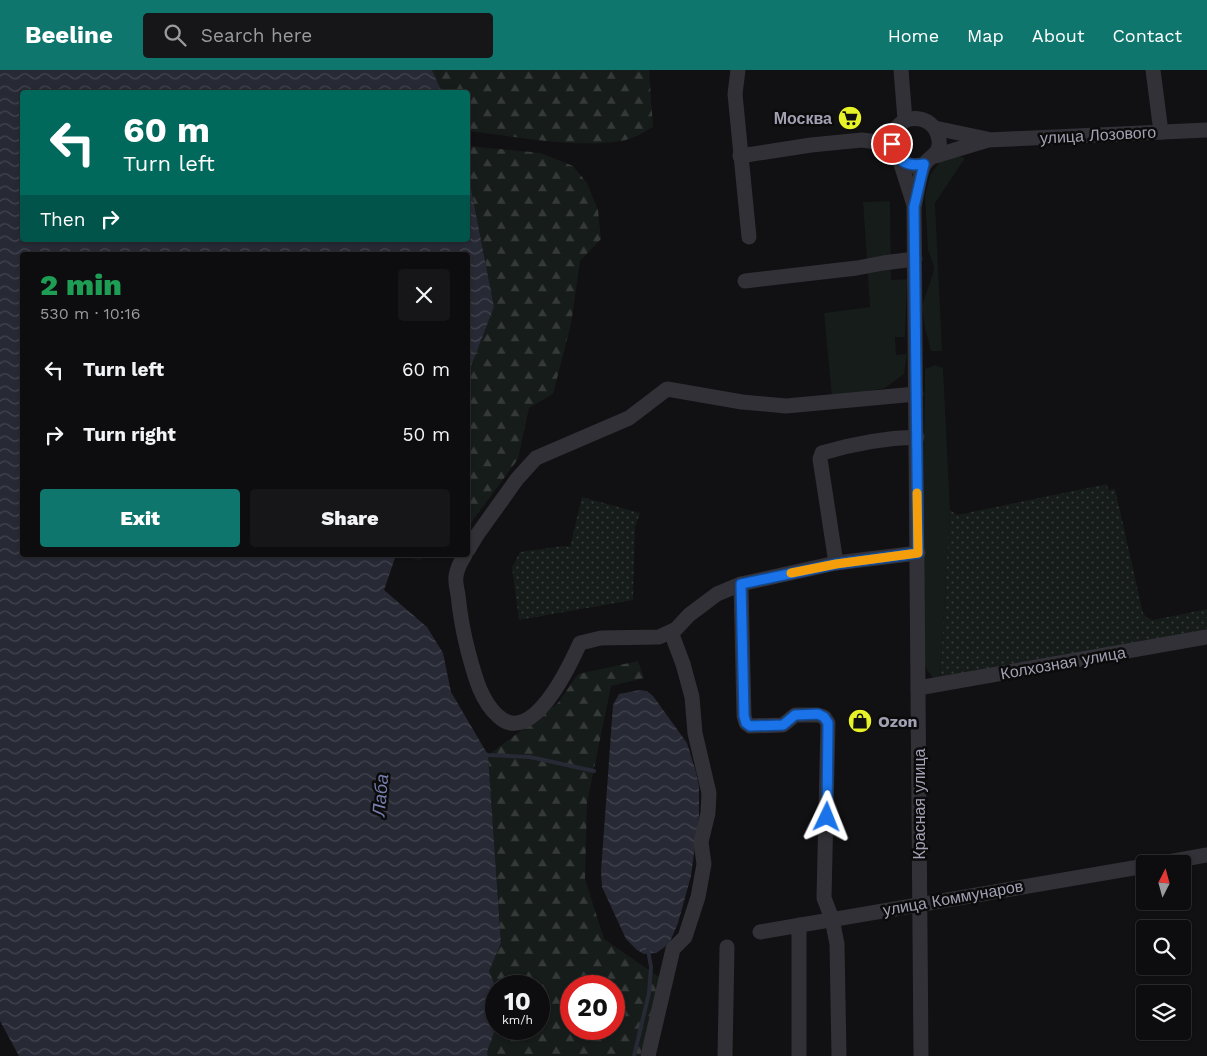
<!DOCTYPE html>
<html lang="en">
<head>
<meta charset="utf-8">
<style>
	:root { --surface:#0d0c0e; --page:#161517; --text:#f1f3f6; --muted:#9a9b9e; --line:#2d2c2e; --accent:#0f766e }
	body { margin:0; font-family:"Work Sans",sans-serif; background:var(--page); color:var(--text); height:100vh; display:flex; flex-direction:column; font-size:19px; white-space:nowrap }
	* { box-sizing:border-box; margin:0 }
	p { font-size:16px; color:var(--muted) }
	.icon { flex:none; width:28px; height:28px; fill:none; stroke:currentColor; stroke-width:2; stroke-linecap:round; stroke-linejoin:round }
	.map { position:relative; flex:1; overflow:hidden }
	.side { position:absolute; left:20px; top:182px; width:450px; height:305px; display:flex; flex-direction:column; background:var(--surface); border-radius:5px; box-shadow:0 1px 4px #0004,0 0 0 1px var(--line) }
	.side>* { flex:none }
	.banner { position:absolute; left:20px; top:20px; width:450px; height:152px; border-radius:5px; box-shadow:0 1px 4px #0004,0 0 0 1px var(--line); background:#00695c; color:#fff; overflow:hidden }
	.needle { width:32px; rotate:6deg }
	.controls { position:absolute; left:1136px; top:785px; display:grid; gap:10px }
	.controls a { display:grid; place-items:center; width:55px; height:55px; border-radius:5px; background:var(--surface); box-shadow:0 1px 4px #0004,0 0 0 1px var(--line); font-size:25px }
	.speed { position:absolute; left:485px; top:905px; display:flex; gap:10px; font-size:25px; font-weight:700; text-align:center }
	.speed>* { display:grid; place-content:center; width:65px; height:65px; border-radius:50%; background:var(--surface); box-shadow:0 1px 4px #0004,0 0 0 1px var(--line); line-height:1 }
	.speed small { font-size:12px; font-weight:400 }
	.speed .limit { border:8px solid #d22; background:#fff; color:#111 }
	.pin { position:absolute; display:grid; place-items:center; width:42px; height:42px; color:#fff; margin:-21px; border:2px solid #fff; border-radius:50%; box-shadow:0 1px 5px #0007 }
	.me { position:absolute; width:55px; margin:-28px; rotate:2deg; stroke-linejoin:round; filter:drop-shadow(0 0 4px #0008) }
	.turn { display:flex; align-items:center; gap:18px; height:105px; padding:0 20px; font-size:22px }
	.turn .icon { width:65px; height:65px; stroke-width:2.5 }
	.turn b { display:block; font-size:35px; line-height:42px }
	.then { display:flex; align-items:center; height:48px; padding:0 20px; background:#0003; gap:10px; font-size:19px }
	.round { display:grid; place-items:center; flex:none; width:52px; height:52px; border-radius:5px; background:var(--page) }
	.headline { display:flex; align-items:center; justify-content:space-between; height:85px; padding:0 20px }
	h1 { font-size:30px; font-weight:800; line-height:38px; color:#1e9e55 }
	.button { display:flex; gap:10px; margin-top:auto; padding:10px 20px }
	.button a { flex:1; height:58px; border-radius:5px; background:var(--accent); color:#fff; font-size:20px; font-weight:800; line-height:58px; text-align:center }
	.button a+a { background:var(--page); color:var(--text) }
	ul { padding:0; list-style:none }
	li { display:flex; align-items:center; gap:15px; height:65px; padding:0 20px }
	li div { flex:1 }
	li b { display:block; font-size:19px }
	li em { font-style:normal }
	header { display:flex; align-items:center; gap:30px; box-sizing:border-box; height:70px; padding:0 25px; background:var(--accent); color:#fff }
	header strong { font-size:24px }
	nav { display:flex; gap:28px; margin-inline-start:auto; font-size:18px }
	.search { width:350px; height:45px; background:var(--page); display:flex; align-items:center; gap:12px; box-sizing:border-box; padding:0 18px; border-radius:5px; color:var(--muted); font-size:19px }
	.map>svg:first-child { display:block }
	.grass { fill:#161c19 }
	.forest { fill:url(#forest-firs); fill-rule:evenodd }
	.garden { fill:url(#garden-dots) }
	.water { fill:url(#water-waves) }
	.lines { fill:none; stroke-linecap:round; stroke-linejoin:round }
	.stream { stroke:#272935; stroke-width:4 }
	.minor { stroke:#323137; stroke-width:15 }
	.route-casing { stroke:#114b97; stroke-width:12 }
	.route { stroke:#1a73e8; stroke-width:9 }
	.slow { stroke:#f59e0b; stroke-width:9 }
	.labels { text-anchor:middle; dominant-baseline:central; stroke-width:5; stroke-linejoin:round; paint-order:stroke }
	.poi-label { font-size:16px; font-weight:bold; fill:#a2a1b3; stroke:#0c0b0c; text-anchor:end }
	.street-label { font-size:16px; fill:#a2a1b3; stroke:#0c0b0c }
	.water-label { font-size:18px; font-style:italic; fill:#777faf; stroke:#0c0b0c }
</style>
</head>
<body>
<header>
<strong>Beeline</strong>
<div class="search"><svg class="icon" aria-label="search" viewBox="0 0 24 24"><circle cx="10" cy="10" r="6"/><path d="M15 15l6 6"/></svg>Search here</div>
<nav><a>Home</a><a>Map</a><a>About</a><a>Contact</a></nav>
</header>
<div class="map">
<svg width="1207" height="986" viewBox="0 0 1207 986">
	<defs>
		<pattern id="forest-firs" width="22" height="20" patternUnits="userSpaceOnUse" patternTransform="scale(1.25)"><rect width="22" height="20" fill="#161c19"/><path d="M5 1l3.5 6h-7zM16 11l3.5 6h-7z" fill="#353a38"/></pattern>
		<pattern id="garden-dots" width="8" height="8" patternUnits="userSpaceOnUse" patternTransform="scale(1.25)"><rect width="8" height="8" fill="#161c19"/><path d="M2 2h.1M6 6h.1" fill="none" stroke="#353a38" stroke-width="1.8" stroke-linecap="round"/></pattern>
		<pattern id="water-waves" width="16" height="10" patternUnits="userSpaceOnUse" patternTransform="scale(1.25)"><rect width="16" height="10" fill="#272935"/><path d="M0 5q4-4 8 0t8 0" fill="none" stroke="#434550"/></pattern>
	</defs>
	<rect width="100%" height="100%" fill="#111012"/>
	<!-- grass -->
	<g class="grass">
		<polygon points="955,85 965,88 935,133 942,281 931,281 925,258 922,235 933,204 934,197 928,180 925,126 930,105 942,89"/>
		<polygon points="890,131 891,210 907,209 905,267 895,267 896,285 907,284 904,304 885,318 832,328 824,243 870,237 863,132"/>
		<path d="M 935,295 L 943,298 L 950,440 L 940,610 C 926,607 925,593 922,581 L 925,299 Z"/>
	</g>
	<!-- forest -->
	<g class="forest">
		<path d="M 432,0 L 649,0 L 653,57 C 646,61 637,67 629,69 C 586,81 513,66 468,61 L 468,22 L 442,22 Z"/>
		<polygon points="468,76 541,83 573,96 587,113 598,140 601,169 580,191 571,254 553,324 529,338 518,389 468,457 468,304 494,237 468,103"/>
		<polygon points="396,485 432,485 419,490"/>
		<path d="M 638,591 L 644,608 L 611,616 L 587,733 L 585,809 L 604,869 L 662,909 L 640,986 L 488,986 L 487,982 L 496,957 L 496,959 L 539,959 L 539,916 L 496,916 L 496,918 L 489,901 L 501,873 L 488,685 L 558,633 L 578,604 ZM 571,916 L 614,916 L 614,959 L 571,959 Z"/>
	</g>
	<!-- garden -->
	<g class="garden">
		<polygon points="1107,414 1108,420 1115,419 1143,543 1147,548 1153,550 1207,539 1207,565 940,610 950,440 957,445"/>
		<polygon points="582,427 640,443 635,457 633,530 519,550 512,497 520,482 563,476 570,477"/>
	</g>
	<!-- water -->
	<g class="water">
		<polygon points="0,0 432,0 442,22 22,22 22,170 468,170 468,103 494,237 468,304 468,185 22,185 22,485 396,485 384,520 427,557 443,583 451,622 488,685 501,873 489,901 496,918 496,957 487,982 488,986 19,986 0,951"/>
		<polygon points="640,620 647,621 653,626 687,673 696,702 699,716 699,745 691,806 678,853 669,874 656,883 644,884 637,880 626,869 602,817 601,802 613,635 619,624"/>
	</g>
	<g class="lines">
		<!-- stream -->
		<g class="stream">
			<polyline points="483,683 488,685 530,687 594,701"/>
			<polyline points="634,986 649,923 651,897 648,880"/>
		</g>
		<!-- minor -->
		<g class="minor">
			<polyline points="738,0 735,24 749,167"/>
			<polyline points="901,0 905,50"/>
			<polyline points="1153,0 1161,62"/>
			<polyline points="935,58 987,69"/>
			<polyline points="740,86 811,75 862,70 892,74"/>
			<polyline points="935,86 988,70 1207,60"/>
			<polyline points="900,91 914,135"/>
			<polyline points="745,211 857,198 883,193 915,189"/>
			<polyline points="468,480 477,465 517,409 536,388 629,348 667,319 742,332 786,336 916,324"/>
			<path d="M 465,485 C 461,491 457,499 456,506 C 455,512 457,519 458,525 C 460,544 463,562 468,581 C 474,603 480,630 498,646 C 532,678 570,595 580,573 L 601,568 L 659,567 L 676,559 L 689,545 L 717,524 L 741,514 L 836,493 L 918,483"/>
			<path d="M 836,493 L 820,389 L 822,383 C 852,374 885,368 917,367"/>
			<polyline points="741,514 744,646 746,653 750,656 783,655 795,645 818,645 824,647 828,653 824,828 832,849 837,874 839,986"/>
			<polyline points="918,618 1207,567"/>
			<polyline points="1157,794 1207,785"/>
			<polyline points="799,855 799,986"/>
			<polyline points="760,862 1145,796"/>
			<polyline points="648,986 673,879 685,867 698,827 704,794 701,772 708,743 709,723 695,663 692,627 683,594 671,562"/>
			<polyline points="725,986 727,877"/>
			<path d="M 921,986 L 914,137 C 917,125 919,106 924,95 C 928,87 941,85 939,70 C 935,41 894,41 892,72 C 891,84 902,94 913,96 C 916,96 921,95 925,94"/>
		</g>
	</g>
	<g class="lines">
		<!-- route casing -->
		<g class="route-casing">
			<path id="route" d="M 827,747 L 828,653 L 824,647 L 818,644 L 795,645 L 783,655 L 750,656 L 746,653 L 744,646 L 741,514 L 836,494 L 918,483 L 914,137 L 924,94 C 908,97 895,91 892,74"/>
		</g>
		<!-- route -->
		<use href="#route" class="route"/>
		<!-- slow -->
		<polyline class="slow" points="791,503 836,494 918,483 917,423"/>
	</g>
	<!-- icons -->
	<defs>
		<g id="supermarket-disc" transform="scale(1.25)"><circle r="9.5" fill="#e8f327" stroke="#0c0b0c"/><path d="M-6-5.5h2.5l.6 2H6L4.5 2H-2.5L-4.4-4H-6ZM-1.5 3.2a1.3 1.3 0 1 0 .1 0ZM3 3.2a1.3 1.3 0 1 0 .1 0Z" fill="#111"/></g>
		<g id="shop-disc" transform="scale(1.25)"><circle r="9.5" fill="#e8f327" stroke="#0c0b0c"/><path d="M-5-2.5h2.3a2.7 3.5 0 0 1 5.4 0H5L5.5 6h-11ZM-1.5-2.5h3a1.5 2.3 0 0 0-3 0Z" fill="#111"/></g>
	</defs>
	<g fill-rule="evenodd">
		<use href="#supermarket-disc" x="850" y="48"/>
		<use href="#shop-disc" x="860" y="651"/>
	</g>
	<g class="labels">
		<!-- poi labels -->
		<g class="poi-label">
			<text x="832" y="48">Москва</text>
			<text x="878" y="651" text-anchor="start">Ozon</text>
		</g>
		<!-- street labels -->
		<g class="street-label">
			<text transform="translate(1098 65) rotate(-3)">улица Лозового</text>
			<text transform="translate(1063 593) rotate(-10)">Колхозная улица</text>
			<text transform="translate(919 734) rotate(-90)">Красная улица</text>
			<text transform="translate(953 828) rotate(-10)">улица Коммунаров</text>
		</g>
		<!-- water labels -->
		<g class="water-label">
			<text transform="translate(380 725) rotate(-85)">Лаба</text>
		</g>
	</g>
</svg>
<div class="controls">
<a><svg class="needle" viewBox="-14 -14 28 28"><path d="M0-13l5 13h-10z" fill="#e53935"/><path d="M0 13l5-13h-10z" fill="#9a9b9e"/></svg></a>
<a><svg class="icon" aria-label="search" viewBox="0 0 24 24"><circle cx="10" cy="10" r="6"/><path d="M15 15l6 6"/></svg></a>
<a><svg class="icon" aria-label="layers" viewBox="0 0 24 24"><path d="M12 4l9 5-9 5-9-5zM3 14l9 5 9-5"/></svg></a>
</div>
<div class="speed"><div>10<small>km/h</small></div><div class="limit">20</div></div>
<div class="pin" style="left:892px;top:74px;background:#d93025"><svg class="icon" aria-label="arrive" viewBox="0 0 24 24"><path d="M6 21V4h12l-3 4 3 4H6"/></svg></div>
<svg class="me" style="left:827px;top:747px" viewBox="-20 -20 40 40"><path d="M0-17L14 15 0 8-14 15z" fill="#1a73e8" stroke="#fff" stroke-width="4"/></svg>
<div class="banner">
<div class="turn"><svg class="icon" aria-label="left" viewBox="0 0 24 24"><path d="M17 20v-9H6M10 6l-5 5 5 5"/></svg><div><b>60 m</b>Turn left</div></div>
<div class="then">Then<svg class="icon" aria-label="right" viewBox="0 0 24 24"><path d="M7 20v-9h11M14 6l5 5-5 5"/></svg></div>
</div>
<section class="side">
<div class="headline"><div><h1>2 min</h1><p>530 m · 10:16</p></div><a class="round"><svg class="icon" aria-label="close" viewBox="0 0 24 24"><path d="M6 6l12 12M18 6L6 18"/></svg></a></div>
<ul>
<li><svg class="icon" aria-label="left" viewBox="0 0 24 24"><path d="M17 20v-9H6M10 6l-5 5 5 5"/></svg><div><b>Turn left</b></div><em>60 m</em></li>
<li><svg class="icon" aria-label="right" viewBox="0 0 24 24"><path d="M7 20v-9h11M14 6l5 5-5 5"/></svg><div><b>Turn right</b></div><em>50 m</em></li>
</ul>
<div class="button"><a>Exit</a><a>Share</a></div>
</section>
</div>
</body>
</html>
